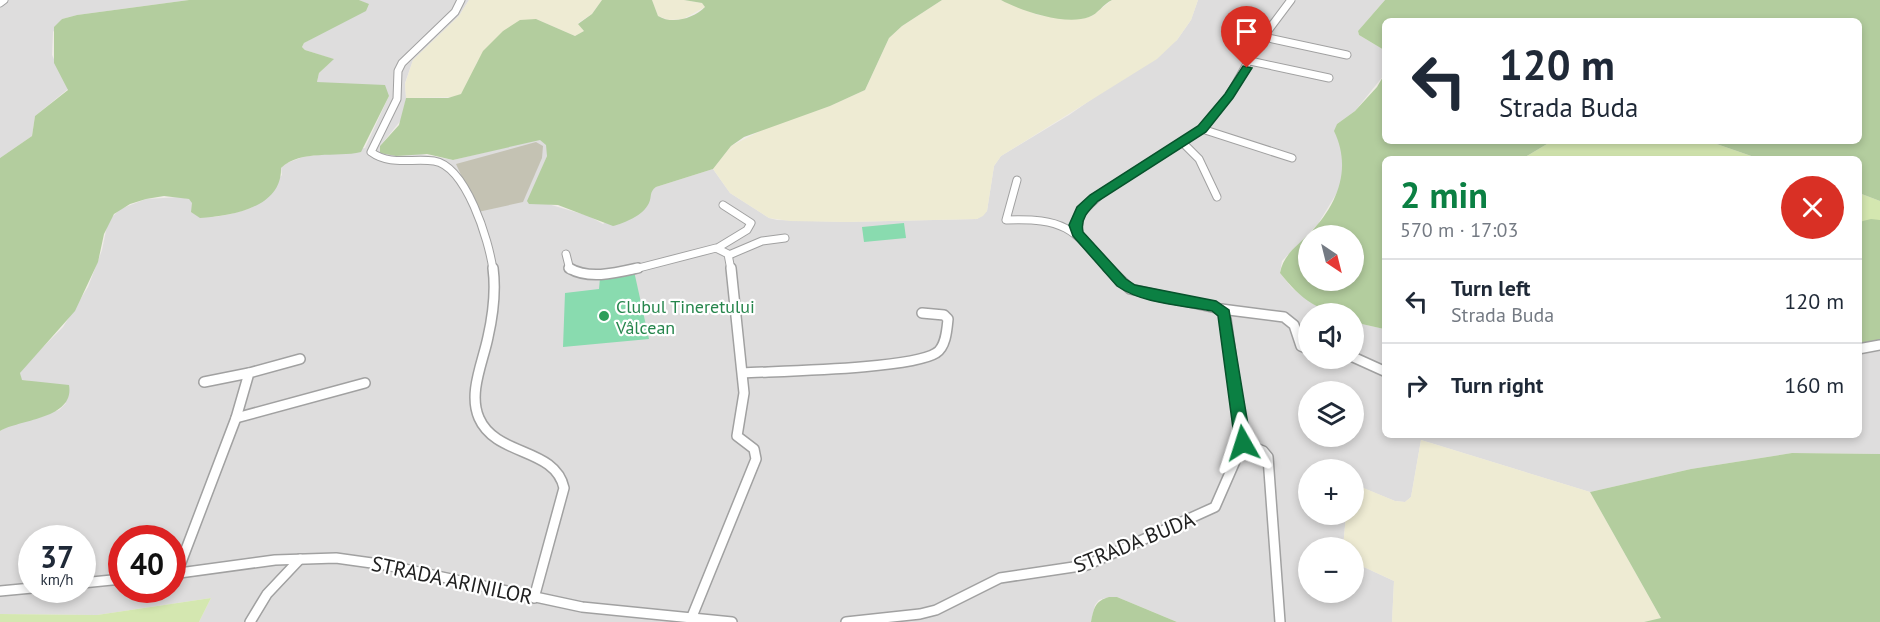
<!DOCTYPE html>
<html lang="en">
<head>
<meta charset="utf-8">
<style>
	:root { --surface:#fff; --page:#f6f6f7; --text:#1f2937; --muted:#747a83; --line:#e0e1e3; --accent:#0b8043 }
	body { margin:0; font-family:"PT Sans",sans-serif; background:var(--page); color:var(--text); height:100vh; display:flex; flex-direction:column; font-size:22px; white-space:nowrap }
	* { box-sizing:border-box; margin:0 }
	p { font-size:20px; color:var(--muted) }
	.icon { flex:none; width:33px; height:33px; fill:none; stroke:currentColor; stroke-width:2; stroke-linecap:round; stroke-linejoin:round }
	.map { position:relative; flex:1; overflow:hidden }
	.drawer { position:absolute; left:1382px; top:156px; width:480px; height:282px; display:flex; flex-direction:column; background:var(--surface); border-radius:9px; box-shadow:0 3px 9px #0003 }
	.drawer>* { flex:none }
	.banner { position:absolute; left:1382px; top:18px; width:480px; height:126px; border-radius:9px; box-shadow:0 3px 9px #0003; background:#fff; color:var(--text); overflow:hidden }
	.needle { width:39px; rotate:145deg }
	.fabs { position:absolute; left:1298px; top:225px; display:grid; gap:12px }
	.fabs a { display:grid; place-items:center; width:66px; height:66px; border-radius:50%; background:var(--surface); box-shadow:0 3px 9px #0003; font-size:30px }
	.speed { position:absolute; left:18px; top:525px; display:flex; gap:12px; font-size:30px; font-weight:700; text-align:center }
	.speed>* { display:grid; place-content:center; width:78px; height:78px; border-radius:50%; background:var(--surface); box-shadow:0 3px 9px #0003; line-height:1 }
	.speed small { font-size:15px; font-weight:400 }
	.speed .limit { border:9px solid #d22; background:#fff; color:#111 }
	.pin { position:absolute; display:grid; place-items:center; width:51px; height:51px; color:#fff; margin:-62px -26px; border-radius:50% 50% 50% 0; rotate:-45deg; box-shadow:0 0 6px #0007 }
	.pin .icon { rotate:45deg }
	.me { position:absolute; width:66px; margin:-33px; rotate:354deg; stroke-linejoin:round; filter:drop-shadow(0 0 4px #0008) }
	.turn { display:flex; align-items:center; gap:21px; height:126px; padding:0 18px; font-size:27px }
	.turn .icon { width:78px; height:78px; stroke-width:2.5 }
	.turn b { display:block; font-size:42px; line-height:51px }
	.round { display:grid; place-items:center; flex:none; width:63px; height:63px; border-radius:32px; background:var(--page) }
	.summary { display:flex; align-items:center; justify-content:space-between; height:102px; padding:0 18px }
	h1 { font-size:36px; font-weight:600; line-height:45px; color:var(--accent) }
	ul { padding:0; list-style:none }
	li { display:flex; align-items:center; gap:18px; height:84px; padding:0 18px; border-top:2px solid var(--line) }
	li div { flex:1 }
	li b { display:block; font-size:22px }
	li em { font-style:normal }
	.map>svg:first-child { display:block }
	.residential { fill:#dedddd; fill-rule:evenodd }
	.construction { fill:#c4c2b3 }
	.farmland { fill:#eeebd3 }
	.grass { fill:#d4e7b0 }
	.forest { fill:#b3cd9e; fill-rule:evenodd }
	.pitch { fill:#89dbaf }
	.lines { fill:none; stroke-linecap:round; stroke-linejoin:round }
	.minor-far1-casing { stroke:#a1a1a1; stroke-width:9 }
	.minor-casing { stroke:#a1a1a1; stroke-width:12 }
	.minor-far1 { stroke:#fff; stroke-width:7 }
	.minor { stroke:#fff; stroke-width:9 }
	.route { fill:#0b8043; stroke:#07532c; stroke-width:1.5 }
	.leisure-dot { fill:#2e9e5b; stroke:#fff; stroke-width:2 }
	.labels { text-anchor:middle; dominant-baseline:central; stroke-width:4.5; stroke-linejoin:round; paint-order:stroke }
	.leisure-label { font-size:18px; fill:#27864d; stroke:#fff; text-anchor:start }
	.near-street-label { font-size:21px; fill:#202020; stroke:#fff }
</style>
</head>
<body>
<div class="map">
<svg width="1880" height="622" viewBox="0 0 1880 622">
	<rect width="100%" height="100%" fill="#f0ece7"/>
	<!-- residential -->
	<g class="residential">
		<polygon points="0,0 189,0 77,15 62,19 53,32 52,55 68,89 35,116 32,136 0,158"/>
		<path d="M 359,0 L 469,0 L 459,16 L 413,60 L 405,83 L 406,98 L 402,119 L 380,146 L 453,160 L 540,139 L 547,145 L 547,156 L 540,173 L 548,204 L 589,216 L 603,224 L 656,187 L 713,169 L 730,193 L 769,218 L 777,220 L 846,222 L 977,219 L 987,211 L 994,166 L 1001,156 L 1069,115 L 1177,40 L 1191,20 L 1198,0 L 1385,0 L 1358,31 L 1359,35 L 1384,50 L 1384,75 L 1355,111 L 1337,124 L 1335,131 L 1344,153 L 1344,170 L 1338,191 L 1318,224 L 1282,261 L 1280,273 L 1292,288 L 1320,309 L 1331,313 L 1308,314 L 1308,358 L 1353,358 L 1353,322 L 1384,329 L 1384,435 L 1858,435 L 1859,349 L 1880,342 L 1880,454 L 1792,453 L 1691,469 L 1590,492 L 1421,440 L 1411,497 L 1405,502 L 1395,501 L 1353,484 L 1353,470 L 1308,470 L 1308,514 L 1346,515 L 1343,547 L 1308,548 L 1308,592 L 1353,592 L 1353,562 L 1394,581 L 1392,622 L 1177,622 L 1117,597 L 1109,597 L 1099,600 L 1095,605 L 1091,622 L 199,622 L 211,598 L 97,615 L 0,614 L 0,431 L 10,425 L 59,410 L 66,403 L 30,381 L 21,380 L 20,373 L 24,366 L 63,327 L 88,287 L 102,250 L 108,221 L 120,209 L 146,199 L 180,197 L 189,199 L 214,217 L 231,214 L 251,208 L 282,175 L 281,168 L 287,163 L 303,157 L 365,148 L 389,96 L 317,82 L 319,73 L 333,59 L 305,50 L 302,47 L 304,43 L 369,5 ZM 1308,392 L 1353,392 L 1353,436 L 1308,436 ZM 32,538 L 82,538 L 82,590 L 32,590 ZM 122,538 L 172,538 L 172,590 L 122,590 Z"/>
	</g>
	<!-- construction -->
	<polygon class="construction" points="536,142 543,146 542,158 523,202 478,212 456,164"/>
	<!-- farmland -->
	<g class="farmland">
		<polygon points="469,0 602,0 592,14 578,23 584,31 575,36 536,19 477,62 470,80 461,94 455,97 406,98 405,84 413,60 459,16"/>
		<polygon points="652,0 684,0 702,3 705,7 683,19 669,20 658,16"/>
		<polygon points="942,0 1001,0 1038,15 1081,19 1092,16 1112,0 1198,0 1191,20 1177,40 1157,59 1001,156 994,166 987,211 983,216 977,219 846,222 790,221 769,218 730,193 713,169 731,146 768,127 830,106 865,90 889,38 902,26"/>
		<polygon points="1421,440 1590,492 1661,618 1644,622 1392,622 1394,581 1353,562 1353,548 1343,548 1346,515 1353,514 1354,484 1395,501 1405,502 1411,497"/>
	</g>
	<!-- grass -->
	<g class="grass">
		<polygon points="1552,141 1708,141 1760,159 1522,159"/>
		<polygon points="1859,193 1880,201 1880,220 1859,222"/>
		<polygon points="211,598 199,622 0,622 0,614 97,615"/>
	</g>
	<!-- forest -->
	<g class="forest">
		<path d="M 189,0 L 359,0 L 369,4 L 366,11 L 304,43 L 302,47 L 305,50 L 334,59 L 319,73 L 317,82 L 385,85 L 389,96 L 361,152 C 336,158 301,149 281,168 C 282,208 231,216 200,218 L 191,212 L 192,203 L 189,199 L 164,196 L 146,199 L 130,204 L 114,214 L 104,234 L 98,262 L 75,311 L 20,373 L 22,380 L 69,385 C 75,419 21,419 0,431 L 0,158 L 32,136 L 35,116 L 68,90 L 54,63 L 54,27 L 62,19 L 77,15 Z"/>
		<path d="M 602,0 L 652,0 L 658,16 C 673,25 694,18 705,7 L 702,3 L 684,0 L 942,0 L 902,26 L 889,38 L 865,90 L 830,106 L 744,137 L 731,146 L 713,169 L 656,187 C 649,192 652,196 649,203 C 643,216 624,223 613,226 L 558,205 L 529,204 L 527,201 L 547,156 L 546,145 L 540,140 L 453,160 L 427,154 L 396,156 L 380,153 L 380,146 L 399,125 L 406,98 L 448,98 L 461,94 L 483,51 L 503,31 L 520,20 L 536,19 L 575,36 L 584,31 L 578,24 L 592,14 Z"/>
		<path d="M 1001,0 L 1112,0 C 1103,4 1098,14 1089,17 C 1066,26 1021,11 1001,0 Z"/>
		<polygon points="1385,0 1880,0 1880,201 1859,193 1858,159 1760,159 1708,141 1858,141 1858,21 1384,21 1384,50 1359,35 1358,31"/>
		<path d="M 1384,75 L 1384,141 L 1552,141 L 1522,159 L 1384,159 L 1384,329 L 1353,322 L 1353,314 C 1319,314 1301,299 1280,273 C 1283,255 1298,245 1310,233 C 1338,204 1352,168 1334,131 L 1337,124 L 1355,111 L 1377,87 ZM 1308,236 L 1353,236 L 1353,280 L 1308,280 Z"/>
		<polygon points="1871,219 1880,220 1880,342 1859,349 1859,222"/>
		<polygon points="1792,453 1880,454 1880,622 1644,622 1661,618 1590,492 1691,469"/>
		<path d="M 1109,597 L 1117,597 L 1177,622 L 1091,622 C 1094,608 1095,601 1109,597 Z"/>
	</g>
	<!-- pitch -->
	<g class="pitch">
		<polygon points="904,223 906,238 864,242 862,227"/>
		<polygon points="634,271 649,339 563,347 565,293 599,289 600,278"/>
	</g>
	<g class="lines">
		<!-- minor-far1 casing -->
		<g class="minor-far1-casing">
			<g id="minor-far1">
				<path d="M 461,0 L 455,12 L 402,63 L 398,71 L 397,99 L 371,152 C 390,166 412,158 434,161 C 466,166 489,240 493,270"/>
				<polyline points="0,3 4,0"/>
				<polyline points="1264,37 1347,55"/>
				<polyline points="1250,61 1329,78"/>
				<polyline points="1202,129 1292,158"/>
				<polyline points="1182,142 1199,159 1217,197"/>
				<path d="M 1017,180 L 1006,220 C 1064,218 1072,227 1109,270"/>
				<polyline points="1077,233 1077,217 1103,192 1202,129 1229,96 1258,44 1291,0"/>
				<polyline points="719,247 747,230 751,223 723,205"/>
				<polyline points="566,254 570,270"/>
				<polyline points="729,255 762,241 785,238"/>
				<polyline points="631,270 716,248 728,254 731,270"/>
			</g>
		</g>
		<!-- minor casing -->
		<g class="minor-casing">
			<g id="minor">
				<path d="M 493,268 C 496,291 493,315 488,337 C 483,362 468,393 479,418 C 496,457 555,447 564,488 L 534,598"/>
				<path d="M 569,268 C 589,280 616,273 638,268"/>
				<polyline points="1221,309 1284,317 1294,325 1301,346 1308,349"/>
				<polyline points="1858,349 1880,345"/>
				<polyline points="1353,357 1384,371"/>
				<path d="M 743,373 C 779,371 911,369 936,353 C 946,347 947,329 948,319 L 944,315 L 922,313"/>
				<polyline points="204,382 249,373"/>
				<polyline points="236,418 365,383"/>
				<polyline points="1243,443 1263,451 1268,457 1280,622"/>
				<polyline points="177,573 236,418 249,373 300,359"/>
				<polyline points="172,574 275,560 336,558 386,565 582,607 732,622"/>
				<polyline points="82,583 122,579"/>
				<polyline points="0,591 32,588"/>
				<polyline points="691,619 756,459 754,449 737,436 744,393 731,268"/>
				<polyline points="250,622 267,594 300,559"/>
				<polyline points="846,622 920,614 936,610 1000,578 1087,565 1215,507 1243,443 1226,319 1221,309 1130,289 1108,268"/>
			</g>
		</g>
		<!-- minor-far1 -->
		<use href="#minor-far1" class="minor-far1"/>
		<!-- minor -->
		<use href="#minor" class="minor"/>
	</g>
	<!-- route -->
	<path class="route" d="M 1243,66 L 1252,68 L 1233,98 L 1206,132 L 1098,201 C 1089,210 1080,218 1083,232 L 1126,279 L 1135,285 L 1216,301 L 1229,310 L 1251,443 L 1243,449 L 1235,443 L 1218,316 L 1212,311 C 1181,305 1143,304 1117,286 L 1073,236 L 1069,225 L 1077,207 L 1090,195 L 1198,126 L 1225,94 Z"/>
	<!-- markers -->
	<circle class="leisure-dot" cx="604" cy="316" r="6"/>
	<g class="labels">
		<!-- leisure labels -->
		<g class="leisure-label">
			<text x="616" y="306">Clubul Tineretului<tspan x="616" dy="21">Vâlcean</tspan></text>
		</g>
		<!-- near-street labels -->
		<g class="near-street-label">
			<text transform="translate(1134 542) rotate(-22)">STRADA BUDA</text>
			<text transform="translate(452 580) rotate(12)">STRADA ARINILOR</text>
		</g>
	</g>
</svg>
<div class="fabs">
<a><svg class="needle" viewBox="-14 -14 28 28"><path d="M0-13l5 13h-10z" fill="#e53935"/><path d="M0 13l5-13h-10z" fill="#747a83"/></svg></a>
<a><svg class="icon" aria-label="sound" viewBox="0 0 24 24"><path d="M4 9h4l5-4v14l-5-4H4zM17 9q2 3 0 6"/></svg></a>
<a><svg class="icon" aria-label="layers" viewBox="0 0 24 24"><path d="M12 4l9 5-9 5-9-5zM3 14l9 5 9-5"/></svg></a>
<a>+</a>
<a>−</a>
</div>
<div class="speed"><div>37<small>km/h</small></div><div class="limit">40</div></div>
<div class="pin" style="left:1247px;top:68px;background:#d93025"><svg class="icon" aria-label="arrive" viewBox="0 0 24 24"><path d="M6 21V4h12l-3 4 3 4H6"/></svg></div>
<svg class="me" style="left:1243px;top:443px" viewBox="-20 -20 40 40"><path d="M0-17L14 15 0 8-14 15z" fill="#0b8043" stroke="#fff" stroke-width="4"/></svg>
<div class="banner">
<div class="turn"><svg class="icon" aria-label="left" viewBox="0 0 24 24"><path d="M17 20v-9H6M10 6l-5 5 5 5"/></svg><div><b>120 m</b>Strada Buda</div></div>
</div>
<section class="drawer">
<div class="summary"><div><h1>2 min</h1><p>570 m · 17:03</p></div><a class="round" style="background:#d93025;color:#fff"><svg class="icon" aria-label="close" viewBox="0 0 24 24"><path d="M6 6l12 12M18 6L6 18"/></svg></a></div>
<ul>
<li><svg class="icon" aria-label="left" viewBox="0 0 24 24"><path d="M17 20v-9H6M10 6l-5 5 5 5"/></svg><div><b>Turn left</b><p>Strada Buda</p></div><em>120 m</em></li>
<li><svg class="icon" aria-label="right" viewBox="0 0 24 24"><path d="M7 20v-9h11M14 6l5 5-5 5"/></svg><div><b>Turn right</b></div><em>160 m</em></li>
</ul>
</section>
</div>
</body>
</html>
